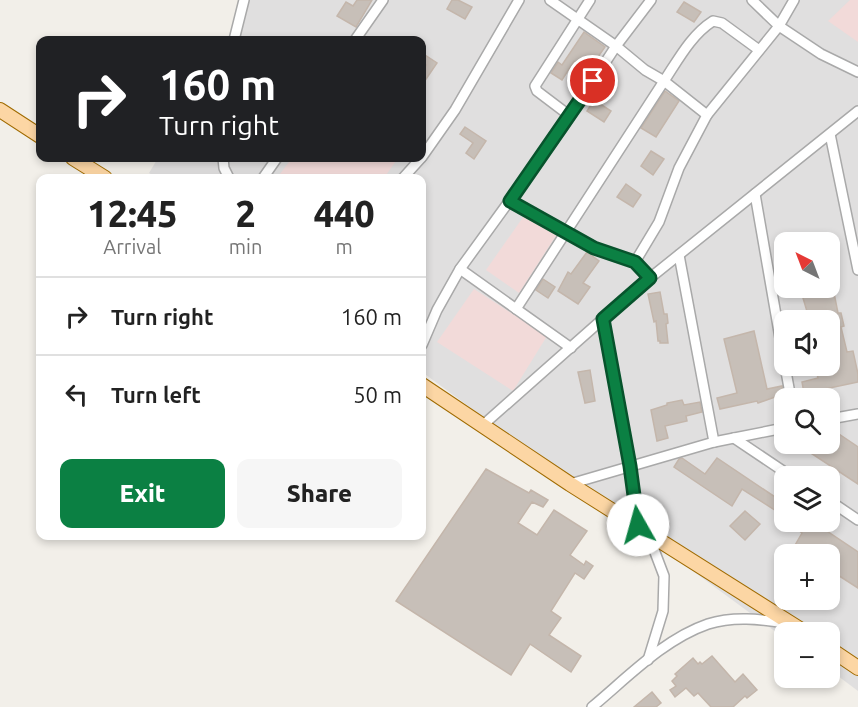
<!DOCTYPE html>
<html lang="en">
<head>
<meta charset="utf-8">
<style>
	:root { --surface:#fff; --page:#f6f6f6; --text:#222; --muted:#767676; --line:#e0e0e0; --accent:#0b8043 }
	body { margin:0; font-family:Ubuntu,sans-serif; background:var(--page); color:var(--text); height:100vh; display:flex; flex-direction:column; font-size:22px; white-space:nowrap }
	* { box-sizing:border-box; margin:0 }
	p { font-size:20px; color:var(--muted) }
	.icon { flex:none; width:33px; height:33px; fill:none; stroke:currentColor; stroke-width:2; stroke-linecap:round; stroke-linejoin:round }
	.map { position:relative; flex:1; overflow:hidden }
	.side { position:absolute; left:36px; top:174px; width:390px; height:366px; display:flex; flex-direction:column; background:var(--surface); border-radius:12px; box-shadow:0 3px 9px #0003 }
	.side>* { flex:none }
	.top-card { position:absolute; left:36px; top:36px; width:390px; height:126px; border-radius:12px; box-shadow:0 3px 9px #0003; background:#202124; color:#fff; overflow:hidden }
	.needle { width:39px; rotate:318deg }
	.tools { position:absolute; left:774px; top:232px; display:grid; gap:12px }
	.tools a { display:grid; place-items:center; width:66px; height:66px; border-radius:12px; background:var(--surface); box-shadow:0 3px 9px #0003; font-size:30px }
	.pin { position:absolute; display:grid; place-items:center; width:51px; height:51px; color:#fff; margin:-26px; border:3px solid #fff; border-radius:50%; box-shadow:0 2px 6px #0007 }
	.me { position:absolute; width:66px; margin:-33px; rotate:353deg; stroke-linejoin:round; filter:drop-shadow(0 0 4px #0008) }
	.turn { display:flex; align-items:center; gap:21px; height:126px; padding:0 24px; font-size:27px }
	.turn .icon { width:78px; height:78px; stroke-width:2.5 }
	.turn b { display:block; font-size:42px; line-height:51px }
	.eta { display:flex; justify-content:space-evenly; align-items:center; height:102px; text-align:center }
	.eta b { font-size:36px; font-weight:800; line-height:42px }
	.cta { display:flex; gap:12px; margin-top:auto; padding:12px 24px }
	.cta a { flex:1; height:69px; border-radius:12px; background:var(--accent); color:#fff; font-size:24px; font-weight:800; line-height:69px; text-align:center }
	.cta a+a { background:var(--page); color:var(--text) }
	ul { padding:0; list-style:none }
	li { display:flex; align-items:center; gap:18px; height:78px; padding:0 24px; border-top:2px solid var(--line) }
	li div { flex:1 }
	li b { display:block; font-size:22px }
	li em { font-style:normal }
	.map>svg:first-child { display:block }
	.residential { fill:#e0dfdf; fill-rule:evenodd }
	.commercial { fill:#f2dad9 }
	.building { fill:#c7bfb8; stroke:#c4b6ab; stroke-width:1.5 }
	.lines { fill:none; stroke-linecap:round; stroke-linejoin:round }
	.street-casing { stroke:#a9a9a9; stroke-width:12 }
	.primary-casing { stroke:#a06b00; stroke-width:16 }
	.street { stroke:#fff; stroke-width:9 }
	.primary { stroke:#fcd6a4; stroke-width:14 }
	.route-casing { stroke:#07532c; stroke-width:15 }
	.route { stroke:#0b8043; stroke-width:10 }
</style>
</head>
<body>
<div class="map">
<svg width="858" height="707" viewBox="0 0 858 707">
	<rect width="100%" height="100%" fill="#f2efe9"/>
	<!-- residential -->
	<path class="residential" d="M 250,0 L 858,0 L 858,691 L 830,670 L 830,633 L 784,633 L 784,638 L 422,372 L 422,178 L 157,178 L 149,173 L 158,158 L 422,158 L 422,40 L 227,40 ZM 784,243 L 830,243 L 830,288 L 784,288 ZM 784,321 L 830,321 L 830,366 L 784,366 ZM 784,399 L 830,399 L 830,444 L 784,444 ZM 784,477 L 830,477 L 830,522 L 784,522 ZM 784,555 L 830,555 L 830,600 L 784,600 Z"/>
	<!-- commercial -->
	<g class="commercial">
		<polygon points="850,0 858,0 858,42 828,21"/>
		<polygon points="292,158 398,158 384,178 277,178"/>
		<polygon points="526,213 557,234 519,293 486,270"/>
		<polygon points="474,289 547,336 513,391 437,342"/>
	</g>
	<!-- building -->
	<g class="building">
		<polygon points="357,0 372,0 356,27 337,16 346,2 353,6"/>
		<polygon points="452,0 458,0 472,7 465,19 447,9"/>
		<polygon points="684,2 701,12 694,22 677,12"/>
		<polygon points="584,32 605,47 588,71 574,61 562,80 551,73 558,62 562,65"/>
		<polygon points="422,53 437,63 422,85 422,72 426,65 422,62"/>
		<polygon points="665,91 679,101 656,137 641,128"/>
		<polygon points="594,100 611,111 604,122 587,111"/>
		<polygon points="465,127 486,141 474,159 466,153 473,143 460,134"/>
		<polygon points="651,151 664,159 653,175 641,166"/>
		<polygon points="626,184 641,195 633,207 617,197"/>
		<polygon points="587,252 599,261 583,283 590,287 578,304 558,291 568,272 571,274"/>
		<polygon points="543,279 555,287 548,298 536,290"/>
		<polygon points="800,288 833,288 838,313 841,313 844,326 841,327 847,352 853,351 858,374 858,382 820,390 822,399 812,399 810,392 804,393 802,382 818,378 815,366 839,366 837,353 827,313 809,318"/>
		<polygon points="660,292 664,314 667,314 668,323 666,324 668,343 660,343 660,341 658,341 656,321 654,322 648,294"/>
		<polygon points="754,331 767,389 782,386 784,397 775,399 775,397 758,403 757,401 720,409 717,398 737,393 724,339"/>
		<polygon points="590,370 595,401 585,403 578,372"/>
		<polygon points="682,400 684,405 700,402 702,412 686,416 687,421 665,426 668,438 657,441 651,410 667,405 667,403"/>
		<polygon points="839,434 858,447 858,484 797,444 819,444 828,450"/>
		<polygon points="682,458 705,474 717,458 784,503 784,516 742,489 732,506 674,467 679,459"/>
		<polygon points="486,469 529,493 531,490 548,500 543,507 532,502 518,523 537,535 554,510 587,531 570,555 584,565 586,561 593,566 584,579 575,573 551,611 561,618 549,635 581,656 571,672 530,644 511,675 396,601"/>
		<polygon points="745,511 760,524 745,540 730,526"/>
		<polygon points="787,522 825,522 821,527 858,552 858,588 830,570 830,555 808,555 794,547 802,533"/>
		<polygon points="712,656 735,682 743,674 757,690 747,698 745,696 733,707 711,707 698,693 694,696 686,688 675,697 670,690 676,686 672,681 677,676 675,674 693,658 698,664 700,662 702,664"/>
		<polygon points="652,692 661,703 656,707 634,707"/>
	</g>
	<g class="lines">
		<!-- street casing -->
		<g class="street-casing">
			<g id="street">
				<polyline points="550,0 616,46 645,70 664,81 707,115 779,26 821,54 858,72"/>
				<polyline points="752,0 779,26 794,0"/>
				<polyline points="234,40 244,0"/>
				<polyline points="355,40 383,0"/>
				<polyline points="570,116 537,91 535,86 590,0"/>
				<polyline points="830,134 858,270"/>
				<polyline points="422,157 455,110 519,0"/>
				<polyline points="223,158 224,168 229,178"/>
				<polyline points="263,178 277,158"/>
				<polyline points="403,178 421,158"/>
				<polyline points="755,194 784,361"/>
				<polyline points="510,201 594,248 635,262"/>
				<polyline points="679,255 714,442"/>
				<polyline points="460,269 571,348"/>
				<polyline points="650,278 635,262 659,222 679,168 707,115"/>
				<path d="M 516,309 L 664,81 C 678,60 691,35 713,21 L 722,23 L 759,50"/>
				<polyline points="603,319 630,466 638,525 653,547 664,576 663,611 648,660"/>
				<polyline points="422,345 437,310 460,269 563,127 616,46 651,0"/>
				<polyline points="785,366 791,399"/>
				<polyline points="830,419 858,414"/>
				<polyline points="483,425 640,286 858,111"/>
				<polyline points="734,438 792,477"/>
				<polyline points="570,484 714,442 784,428"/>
				<polyline points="830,501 858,520"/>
				<path d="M 592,707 C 627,678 664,639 708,624 C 733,616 760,619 785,623"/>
			</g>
		</g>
		<!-- primary casing -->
		<g class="primary-casing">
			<g id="primary">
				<polyline points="0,110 40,136"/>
				<polyline points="73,158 105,178"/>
				<polyline points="422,385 570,484 806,633"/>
				<polyline points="830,649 858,668"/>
			</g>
		</g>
		<!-- street -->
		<use href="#street" class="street"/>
		<!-- primary -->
		<use href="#primary" class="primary"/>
	</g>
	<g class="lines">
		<!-- route casing -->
		<g class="route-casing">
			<polyline id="route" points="593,81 510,201 594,248 635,262 650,278 603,319 630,466 638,525"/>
		</g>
		<!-- route -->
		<use href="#route" class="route"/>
	</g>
</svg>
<div class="tools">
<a><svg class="needle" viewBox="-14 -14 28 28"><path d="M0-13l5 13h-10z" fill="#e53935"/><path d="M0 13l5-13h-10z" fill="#767676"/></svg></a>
<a><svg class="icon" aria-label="sound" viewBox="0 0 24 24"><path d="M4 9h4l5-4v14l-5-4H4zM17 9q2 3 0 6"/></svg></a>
<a><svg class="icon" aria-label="search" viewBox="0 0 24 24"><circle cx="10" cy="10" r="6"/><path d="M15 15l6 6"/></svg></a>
<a><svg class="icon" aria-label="layers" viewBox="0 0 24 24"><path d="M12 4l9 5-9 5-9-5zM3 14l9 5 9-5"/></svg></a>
<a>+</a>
<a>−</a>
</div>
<div class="pin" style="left:593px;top:81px;background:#d93025"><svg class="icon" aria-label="arrive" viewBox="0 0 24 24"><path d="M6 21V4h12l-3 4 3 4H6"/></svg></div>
<svg class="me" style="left:638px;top:525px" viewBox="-20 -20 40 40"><circle r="19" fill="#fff"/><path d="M0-13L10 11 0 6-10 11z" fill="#0b8043"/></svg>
<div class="top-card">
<div class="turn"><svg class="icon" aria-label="right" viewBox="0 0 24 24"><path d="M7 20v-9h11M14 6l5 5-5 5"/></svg><div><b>160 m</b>Turn right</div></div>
</div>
<section class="side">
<div class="eta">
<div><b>12:45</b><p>Arrival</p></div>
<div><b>2</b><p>min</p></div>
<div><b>440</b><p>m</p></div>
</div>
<ul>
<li><svg class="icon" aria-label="right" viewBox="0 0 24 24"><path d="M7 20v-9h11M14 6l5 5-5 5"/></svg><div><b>Turn right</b></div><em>160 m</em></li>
<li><svg class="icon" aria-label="left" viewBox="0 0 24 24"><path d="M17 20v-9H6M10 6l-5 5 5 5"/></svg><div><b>Turn left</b></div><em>50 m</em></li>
</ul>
<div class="cta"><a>Exit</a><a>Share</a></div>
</section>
</div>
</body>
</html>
